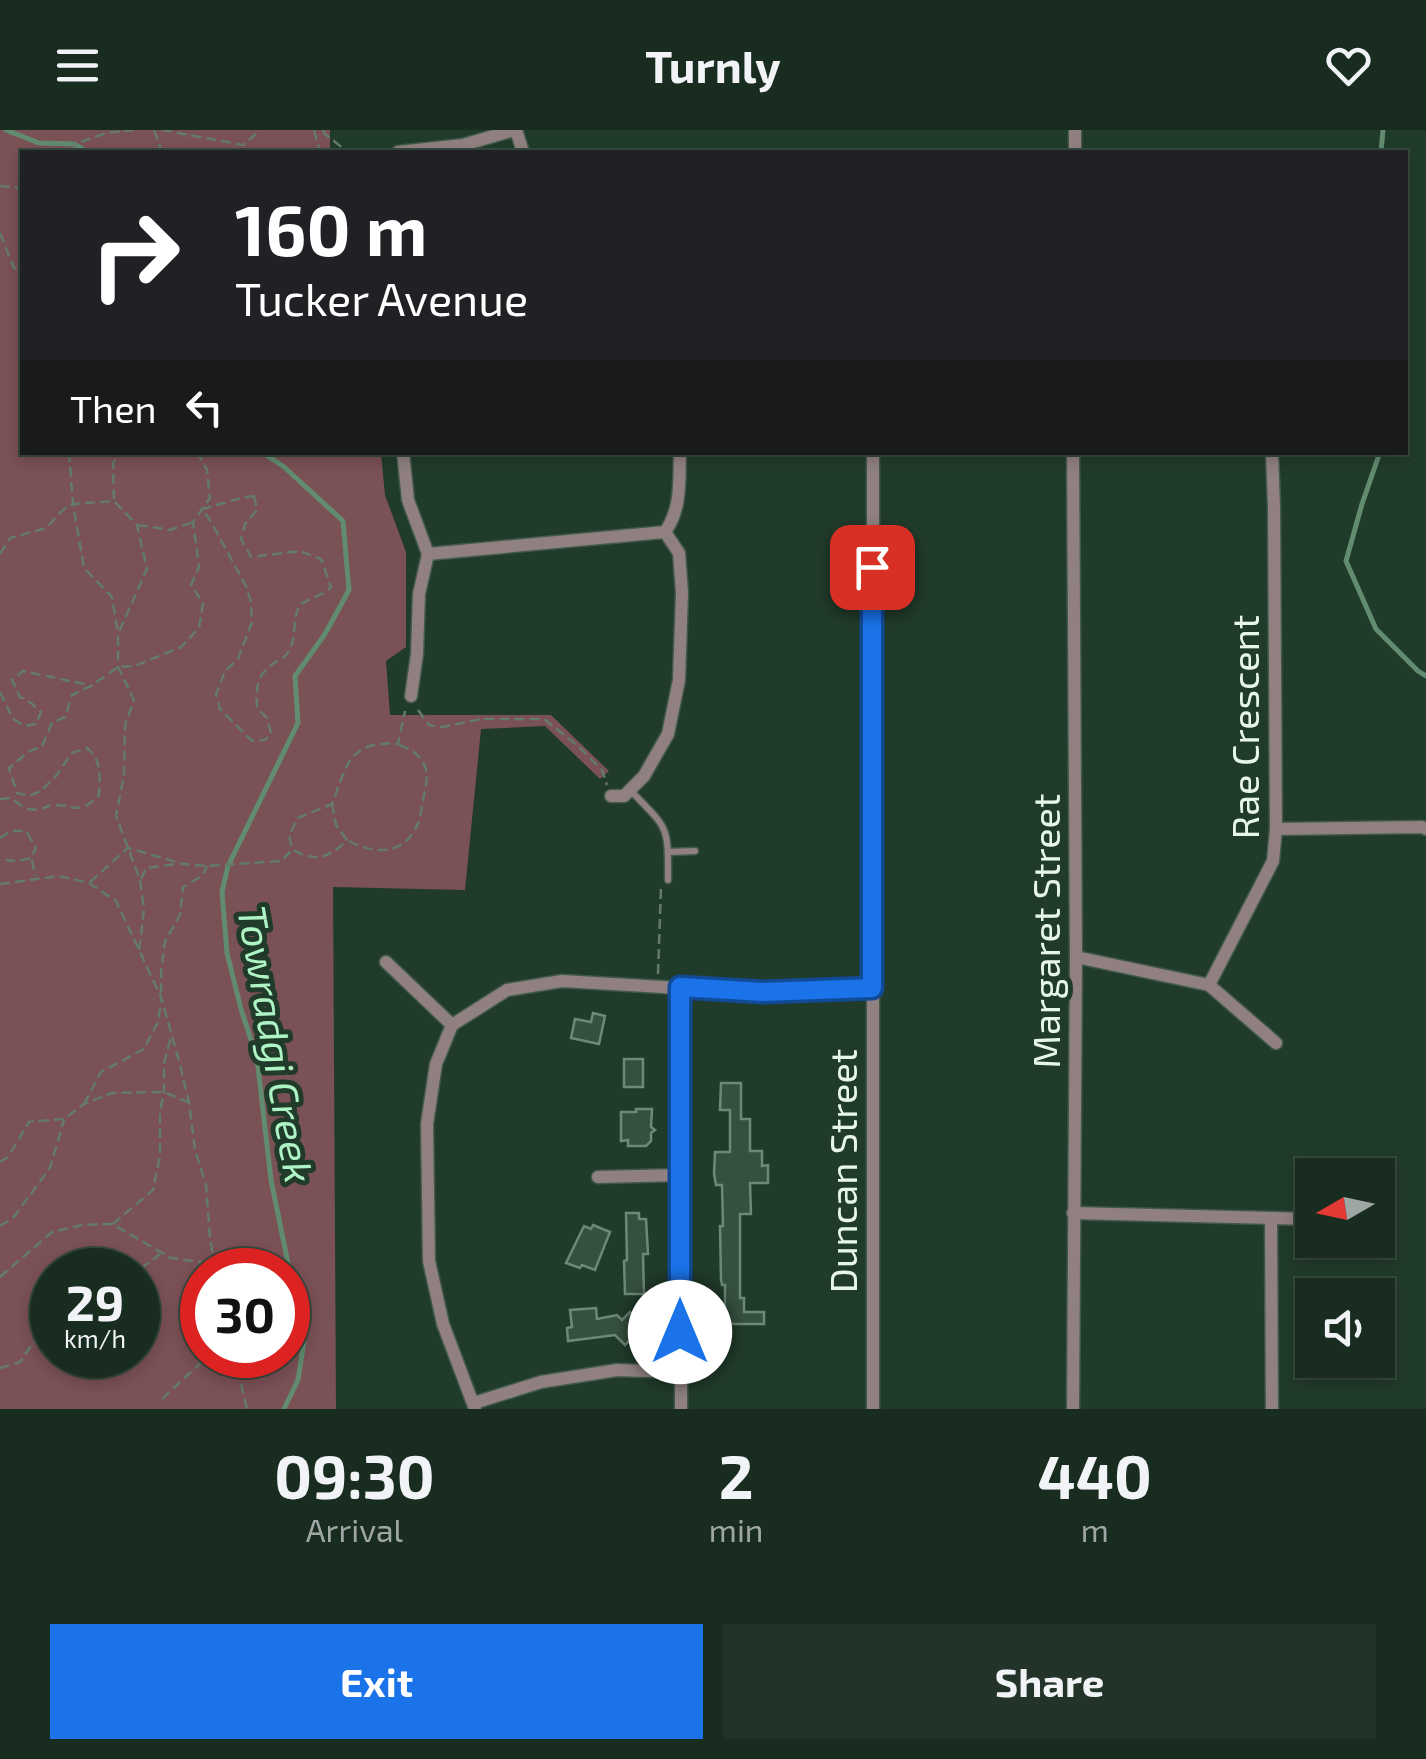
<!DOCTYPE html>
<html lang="en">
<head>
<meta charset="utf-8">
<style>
	:root { --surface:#192c20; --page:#223429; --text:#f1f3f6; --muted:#9fa7a5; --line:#37483e; --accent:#1a73e8 }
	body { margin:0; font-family:"Exo 2",sans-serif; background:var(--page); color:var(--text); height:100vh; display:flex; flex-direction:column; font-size:38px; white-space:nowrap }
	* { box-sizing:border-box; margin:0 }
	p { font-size:32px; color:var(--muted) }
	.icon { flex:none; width:55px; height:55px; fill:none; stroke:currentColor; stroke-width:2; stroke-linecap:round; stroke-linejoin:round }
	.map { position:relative; height:1279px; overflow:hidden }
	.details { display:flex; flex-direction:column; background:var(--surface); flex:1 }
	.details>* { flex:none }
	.hud { position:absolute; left:20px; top:20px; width:1388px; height:305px; border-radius:0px; box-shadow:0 5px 15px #0003,0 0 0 2px var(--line); background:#202124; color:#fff; overflow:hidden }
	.needle { width:65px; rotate:261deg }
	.controls { position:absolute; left:1295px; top:1028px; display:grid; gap:20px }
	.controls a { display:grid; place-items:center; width:100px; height:100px; border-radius:0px; background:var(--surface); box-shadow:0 5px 15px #0003,0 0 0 2px var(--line); font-size:50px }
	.speed { position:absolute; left:30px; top:1118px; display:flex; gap:20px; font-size:50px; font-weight:700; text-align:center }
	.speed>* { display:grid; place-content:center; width:130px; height:130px; border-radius:50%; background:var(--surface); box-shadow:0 5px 15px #0003,0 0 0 2px var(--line); line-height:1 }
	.speed small { font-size:25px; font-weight:400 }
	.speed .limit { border:15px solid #d22; background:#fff; color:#111 }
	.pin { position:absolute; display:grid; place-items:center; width:85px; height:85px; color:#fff; margin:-42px; border-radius:20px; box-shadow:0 5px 15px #0006 }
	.me { position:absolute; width:110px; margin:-55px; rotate:0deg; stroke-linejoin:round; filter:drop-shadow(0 0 8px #0008) }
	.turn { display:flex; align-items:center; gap:35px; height:210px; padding:0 50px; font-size:45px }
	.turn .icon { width:130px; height:130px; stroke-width:2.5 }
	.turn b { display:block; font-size:70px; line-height:85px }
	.then { display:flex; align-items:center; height:95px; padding:0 50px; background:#0003; gap:20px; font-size:38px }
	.eta { display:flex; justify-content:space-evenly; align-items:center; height:170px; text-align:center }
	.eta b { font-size:60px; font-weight:700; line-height:70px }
	.primary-button { display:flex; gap:20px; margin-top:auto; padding:20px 50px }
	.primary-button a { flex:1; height:115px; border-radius:0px; background:var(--accent); color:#fff; font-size:40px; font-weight:700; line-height:115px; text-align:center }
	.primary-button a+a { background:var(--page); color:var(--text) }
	header { display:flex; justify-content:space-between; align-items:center; height:130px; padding:0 50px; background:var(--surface); font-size:45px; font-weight:700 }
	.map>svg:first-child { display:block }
	.green { fill:#7a5155; fill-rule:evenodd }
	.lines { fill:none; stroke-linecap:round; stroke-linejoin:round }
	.stream { stroke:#618c6f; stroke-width:5 }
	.building { fill:#36503e; stroke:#6d8875; stroke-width:2.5 }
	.lane-casing { stroke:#415949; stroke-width:9 }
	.street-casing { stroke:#415949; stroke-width:15 }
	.path { stroke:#647a6b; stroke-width:2.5; stroke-dasharray:10 5; stroke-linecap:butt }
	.lane { stroke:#908082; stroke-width:6 }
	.street { stroke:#908082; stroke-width:12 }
	.route-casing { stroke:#114b97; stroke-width:25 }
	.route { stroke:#1a73e8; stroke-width:18 }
	.labels { text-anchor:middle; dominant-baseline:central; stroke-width:10; stroke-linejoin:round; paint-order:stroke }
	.street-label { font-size:38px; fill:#e7f6eb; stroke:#213b2a }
	.water-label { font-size:40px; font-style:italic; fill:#aff4c5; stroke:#213b2a }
</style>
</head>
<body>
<header><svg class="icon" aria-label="menu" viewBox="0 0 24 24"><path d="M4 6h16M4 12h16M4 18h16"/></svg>Turnly<svg class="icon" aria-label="heart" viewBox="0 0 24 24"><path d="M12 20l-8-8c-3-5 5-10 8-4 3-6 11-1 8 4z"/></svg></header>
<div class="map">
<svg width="1426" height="1279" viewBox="0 0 1426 1279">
	<rect width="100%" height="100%" fill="#213b2a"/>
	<!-- green -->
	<path class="green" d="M 0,0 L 330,0 L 330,22 L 22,22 L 22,322 L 381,323 L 385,365 L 406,422 L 406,517 L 386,531 L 390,585 L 551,585 L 609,641 L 600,649 L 545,596 L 481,599 L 465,760 L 333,757 L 336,1279 L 0,1279 ZM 138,1140 L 138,1225 L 52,1225 L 52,1140 ZM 202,1140 L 288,1140 L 288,1225 L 202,1225 Z"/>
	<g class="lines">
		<!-- stream -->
		<g class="stream">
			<polyline points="6,0 39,13 75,14 87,22"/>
			<polyline points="1381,22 1383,0"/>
			<polyline points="261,322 283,336 343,391 349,460 325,504 295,546 298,593 228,736 222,762 227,823 241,879 257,928 271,1050 304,1211 298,1250 284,1279"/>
			<polyline points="1380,322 1362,374 1346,431 1376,499 1418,541 1426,546"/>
		</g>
	</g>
	<!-- building -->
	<g class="building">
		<polygon points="593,883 605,886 599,914 571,908 575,889 591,892"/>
		<rect x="624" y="929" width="19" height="28"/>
		<polygon points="721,953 741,953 741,989 750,989 750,1021 762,1021 762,1036 768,1035 768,1053 750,1053 751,1084 740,1084 740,1168 744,1168 744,1182 764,1182 764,1194 725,1194 725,1155 722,1155 721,1149 720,1096 723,1096 722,1055 716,1055 714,1044 715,1022 730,1022 730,980 720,980"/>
		<polygon points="636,979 652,979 651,997 655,1000 651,1003 651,1011 646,1016 628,1016 628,1010 621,1011 621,982 636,982"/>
		<polygon points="626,1083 639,1083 639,1089 646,1089 648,1124 643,1124 644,1164 625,1164 624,1131 627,1130"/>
		<polygon points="593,1095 610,1102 595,1140 582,1135 580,1138 566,1133 584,1096 591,1099"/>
		<polygon points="596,1178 597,1189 617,1185 622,1190 630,1182 644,1196 625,1215 615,1205 568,1211 567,1198 572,1197 570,1180"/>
	</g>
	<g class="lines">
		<!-- lane casing -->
		<g class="lane-casing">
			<g id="lane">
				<path d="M 631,661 C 669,700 668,695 668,750"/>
				<polyline points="668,722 695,721"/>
			</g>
		</g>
		<!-- street casing -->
		<g class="street-casing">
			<g id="street">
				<polyline points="516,0 523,22"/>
				<polyline points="1075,0 1075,22"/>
				<polyline points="398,22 463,15 514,0"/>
				<polyline points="403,322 408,370 428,424"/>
				<polyline points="873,322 873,1279"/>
				<path d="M 428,424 L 665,402 C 682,378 679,350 680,322"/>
				<polyline points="411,566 417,524 419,464 428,424"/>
				<polyline points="611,666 624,666 644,646 668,604 679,550 682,463 679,423 665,402"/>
				<polyline points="1276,699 1422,697 1426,699"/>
				<polyline points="1076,827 1209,855 1276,913"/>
				<polyline points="386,832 452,895"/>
				<polyline points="1209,855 1273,731 1276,699 1274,376 1272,322"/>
				<polyline points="598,1047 681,1045"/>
				<polyline points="1073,1083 1312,1089"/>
				<polyline points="1271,1089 1272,1279"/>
				<polyline points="474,1273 541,1252 617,1240 680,1242"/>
				<polyline points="475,1279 443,1194 429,1131 427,994 436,934 452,895 507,860 562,851 763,863 871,858"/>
				<polyline points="681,1279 681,857"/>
				<polyline points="1073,1279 1076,827 1073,322"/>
			</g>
		</g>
		<!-- path -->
		<g class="path">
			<polyline points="154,0 162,22"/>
			<polyline points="162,0 243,15 260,0"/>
			<polyline points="314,0 320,22"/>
			<polyline points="323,0 325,4 348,22"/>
			<polyline points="72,22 75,14 106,3 134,0"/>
			<polyline points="0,56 22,58"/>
			<polyline points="0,103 14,138 22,142"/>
			<polyline points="69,322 73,374 84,438 112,467 118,503"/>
			<path d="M 254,366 L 257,380 L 245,394 L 241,409 L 251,427 L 300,421 L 321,429 L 331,457 L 326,462 L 300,474 C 292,489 297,506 289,521 C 285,529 279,529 271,535 C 256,547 256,560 257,578 L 267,588 L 271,603 L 265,610 L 252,611 L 220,579 L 216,564 L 225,541 L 238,529 L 252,492 L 251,472 L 246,456 L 210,390 L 202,379 C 220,375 235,368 254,366 Z"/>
			<polyline points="114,369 113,333 122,322"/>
			<polyline points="138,395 170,400 193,392"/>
			<polyline points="0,424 10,408 46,398 64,379 73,374 114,371 137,395 147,439 118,504 118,537 134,570 125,595 124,645 116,686 140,750 144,779 139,822"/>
			<polyline points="0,562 13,589 25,596 36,594 41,582 31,573 20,567 12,550 23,541 89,555"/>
			<polyline points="418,580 429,595 443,597 481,589 544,589 578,616 602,640 607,655"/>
			<path d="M 0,669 L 11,668 C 20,675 28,682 40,679 C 49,677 46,675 55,675 C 80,676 78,685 99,665 C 100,648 102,630 87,618 L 72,623 L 56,646 L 41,661 L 29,666 L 17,663 L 9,638 L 28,622 L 42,616 L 52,593 L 65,587 L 72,565 L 91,556 L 118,537 L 135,536 L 181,517 L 199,498 L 203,473 L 191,455 L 199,437 L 193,392 L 210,368 L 207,340 L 197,322"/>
			<path d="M 332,674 L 336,695 L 347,710 C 330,728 314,733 292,719 L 289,705 L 298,688 L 332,674 C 347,635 349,610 398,614 L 405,581"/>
			<polyline points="0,708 11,701 26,701 36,718 31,728 18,731 0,730"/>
			<path d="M 349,711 C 374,724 403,726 417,696 C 421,687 422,675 424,665 C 426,655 429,644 424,634 C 419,624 409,618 399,615"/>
			<polyline points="32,730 35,746"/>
			<polyline points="141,749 146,738 176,734"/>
			<polyline points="90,752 128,718 183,734 207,736 281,731 292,720"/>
			<polyline points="0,754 59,746 89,753 116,771 161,867 179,931 189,972 195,1020 206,1055 210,1107 215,1140"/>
			<polyline points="658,844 661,757"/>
			<polyline points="161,863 161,842 165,811 180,785 183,757 202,746 207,736"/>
			<polyline points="84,974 101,942 144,919 158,892 161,871"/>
			<polyline points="0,1032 8,1027 29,992 64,989 84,974 112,963 164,962 188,972"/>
			<polyline points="113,1094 153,1060 160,1026 160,982 164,962 164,933 171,907"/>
			<polyline points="0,1096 13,1088 50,1038 64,990"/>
			<polyline points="0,1147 52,1102 82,1095 112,1094 171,1128 200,1132 209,1140"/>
			<polyline points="138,1154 144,1136 160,1124"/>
			<polyline points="234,1225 247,1279"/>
			<polyline points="0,1238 20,1232 33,1213 52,1205"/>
			<polyline points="162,1269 204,1230 206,1225"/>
		</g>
		<!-- lane -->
		<use href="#lane" class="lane"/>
		<!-- street -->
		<use href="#street" class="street"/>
	</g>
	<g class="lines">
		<!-- route casing -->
		<g class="route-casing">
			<polyline id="route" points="680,1202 680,857 763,862 872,858 872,437"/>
		</g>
		<!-- route -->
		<use href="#route" class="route"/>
	</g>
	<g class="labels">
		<!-- street labels -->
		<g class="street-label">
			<text transform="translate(1244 597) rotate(-90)">Rae Crescent</text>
			<text transform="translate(1045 801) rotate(-90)">Margaret Street</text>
			<text transform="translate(842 1041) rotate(-90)">Duncan Street</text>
		</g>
		<!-- water labels -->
		<g class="water-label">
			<text transform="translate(277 914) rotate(80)">Towradgi Creek</text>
		</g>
	</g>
</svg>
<div class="controls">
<a><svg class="needle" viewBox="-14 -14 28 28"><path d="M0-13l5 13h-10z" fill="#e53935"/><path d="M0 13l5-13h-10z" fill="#9fa7a5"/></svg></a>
<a><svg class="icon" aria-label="sound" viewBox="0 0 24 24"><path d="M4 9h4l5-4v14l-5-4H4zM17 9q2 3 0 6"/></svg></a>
</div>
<div class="speed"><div>29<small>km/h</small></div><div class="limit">30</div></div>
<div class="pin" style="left:872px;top:437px;background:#d93025"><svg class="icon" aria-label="arrive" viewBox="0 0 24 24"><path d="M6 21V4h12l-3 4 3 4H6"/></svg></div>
<svg class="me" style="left:680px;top:1202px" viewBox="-20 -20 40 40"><circle r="19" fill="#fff"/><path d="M0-13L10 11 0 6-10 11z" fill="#1a73e8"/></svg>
<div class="hud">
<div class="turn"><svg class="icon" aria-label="right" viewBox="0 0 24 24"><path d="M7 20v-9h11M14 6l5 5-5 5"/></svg><div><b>160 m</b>Tucker Avenue</div></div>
<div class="then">Then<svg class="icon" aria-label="left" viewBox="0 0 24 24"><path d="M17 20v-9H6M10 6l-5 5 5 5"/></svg></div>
</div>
</div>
<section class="details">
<div class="eta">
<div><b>09:30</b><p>Arrival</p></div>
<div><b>2</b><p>min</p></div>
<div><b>440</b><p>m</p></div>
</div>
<div class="primary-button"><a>Exit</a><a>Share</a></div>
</section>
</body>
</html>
